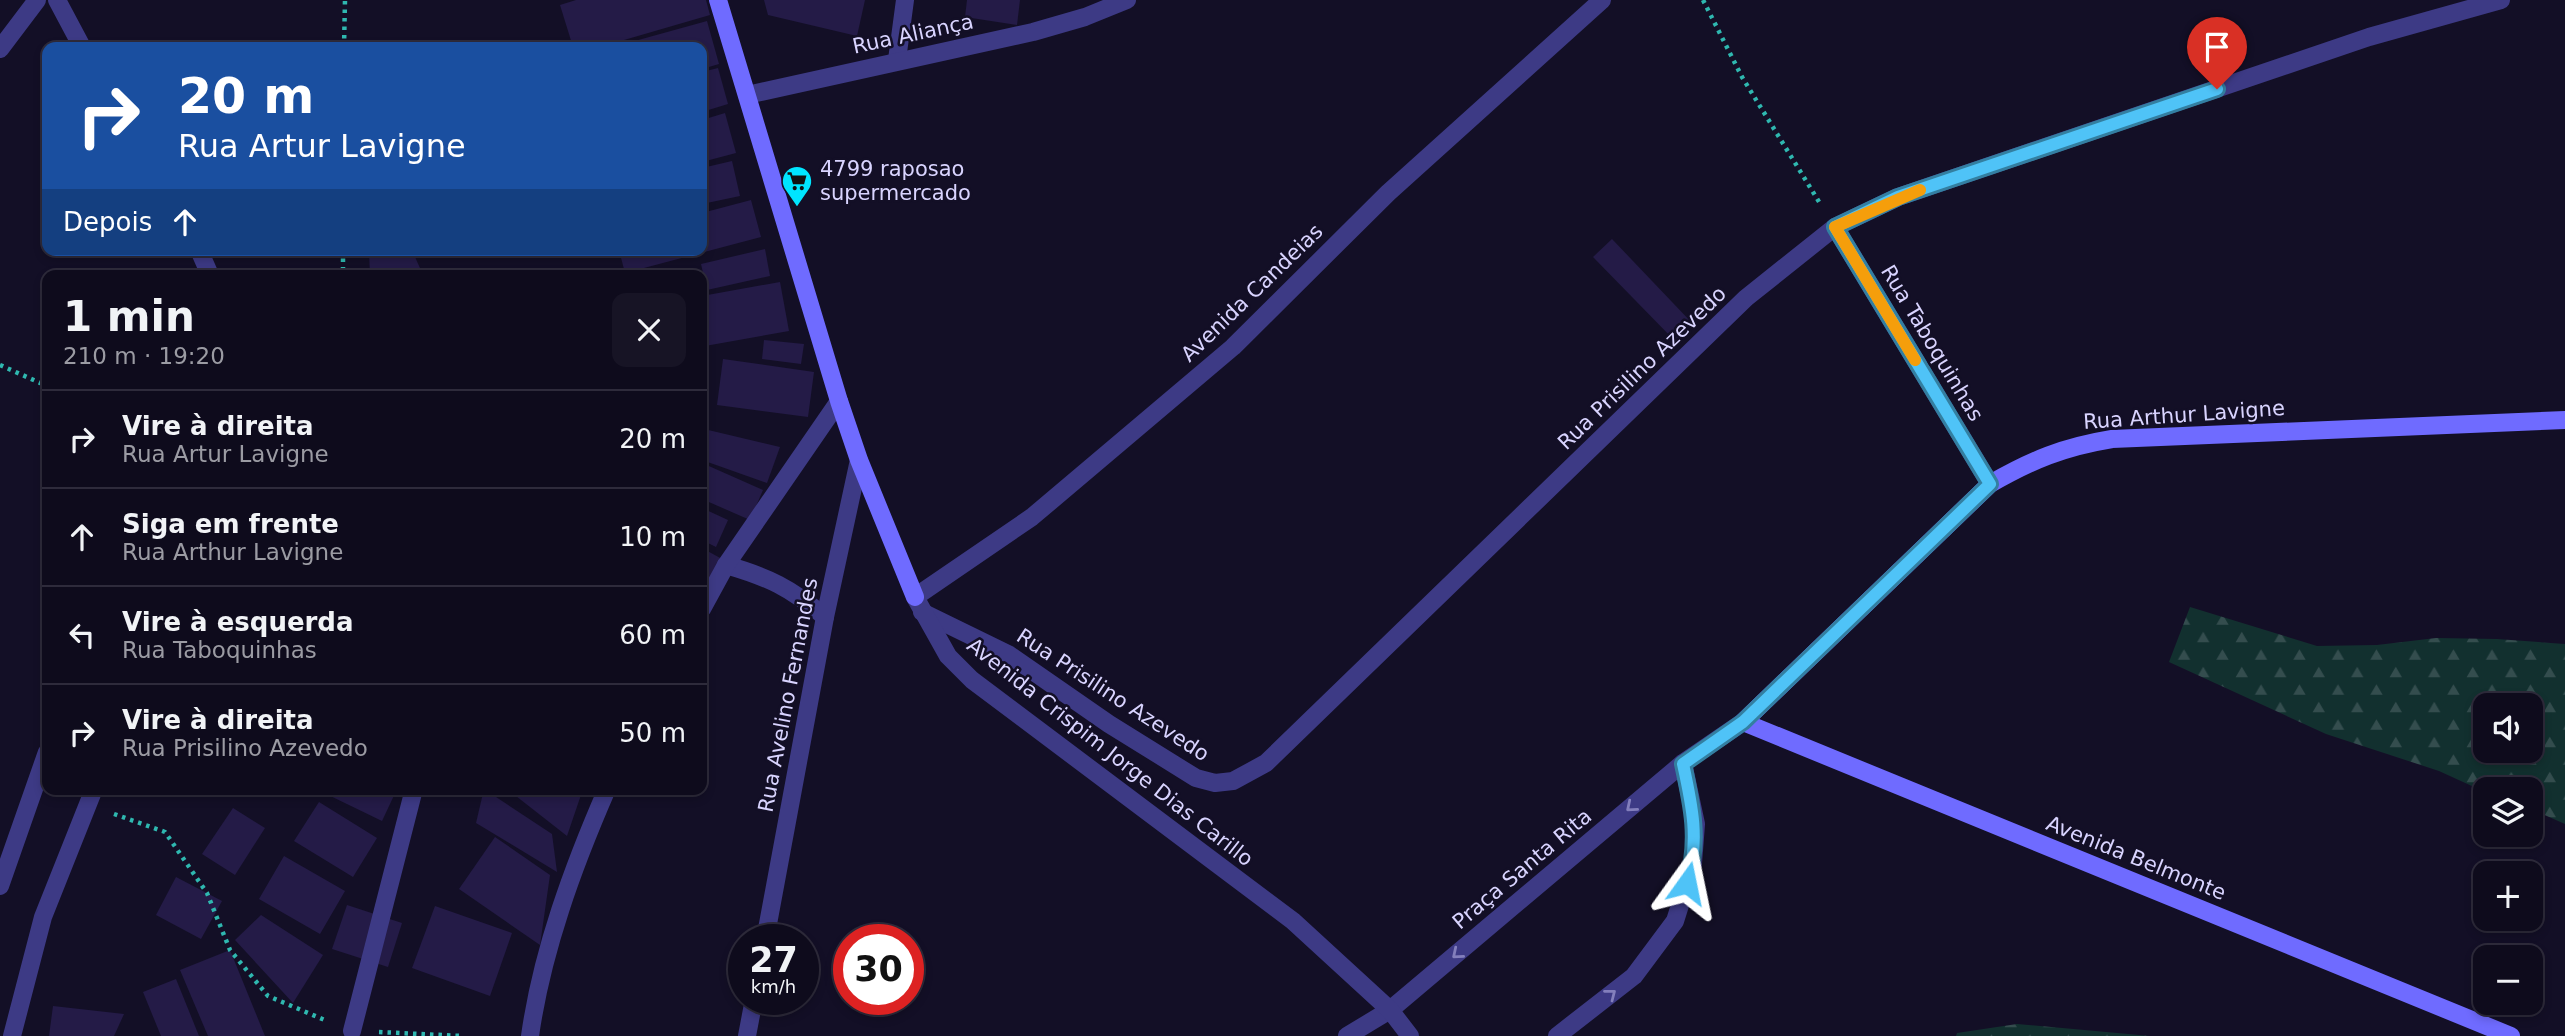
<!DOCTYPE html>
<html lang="pt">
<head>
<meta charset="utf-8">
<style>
	:root { --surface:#0e0b1c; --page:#171425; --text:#f1f3f6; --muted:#9b9ba3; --line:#2e2b3b }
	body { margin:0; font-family:"DejaVu Sans",sans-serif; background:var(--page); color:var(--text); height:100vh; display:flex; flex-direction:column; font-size:26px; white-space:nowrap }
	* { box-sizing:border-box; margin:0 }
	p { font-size:23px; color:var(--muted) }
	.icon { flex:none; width:38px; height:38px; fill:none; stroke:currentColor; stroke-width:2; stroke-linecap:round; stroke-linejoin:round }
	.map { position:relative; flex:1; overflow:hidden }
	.details { position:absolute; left:42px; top:270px; width:665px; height:525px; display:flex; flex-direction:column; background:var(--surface); border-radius:14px; box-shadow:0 4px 10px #0003,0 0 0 2px var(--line) }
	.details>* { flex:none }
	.guide { position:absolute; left:42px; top:42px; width:665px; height:214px; border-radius:14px; box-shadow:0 4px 10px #0003,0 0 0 2px var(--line); background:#1a4fa0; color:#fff; overflow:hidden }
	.buttons { position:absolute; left:2473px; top:693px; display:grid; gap:14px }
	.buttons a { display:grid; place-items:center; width:70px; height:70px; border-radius:14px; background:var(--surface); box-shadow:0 4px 10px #0003,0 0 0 2px var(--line); font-size:35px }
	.speed { position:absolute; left:728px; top:924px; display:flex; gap:14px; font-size:35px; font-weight:700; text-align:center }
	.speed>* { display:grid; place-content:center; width:91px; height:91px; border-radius:50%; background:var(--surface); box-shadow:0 4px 10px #0003,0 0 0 2px var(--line); line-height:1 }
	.speed small { font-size:18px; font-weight:400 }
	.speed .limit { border:10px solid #d22; background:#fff; color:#111 }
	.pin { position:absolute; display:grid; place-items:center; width:60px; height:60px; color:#fff; margin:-72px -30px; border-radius:50% 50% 50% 0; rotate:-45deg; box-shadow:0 0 7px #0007 }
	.pin .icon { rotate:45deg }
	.me { position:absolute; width:77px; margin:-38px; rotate:12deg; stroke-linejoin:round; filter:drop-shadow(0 0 5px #0008) }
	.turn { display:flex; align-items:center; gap:24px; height:147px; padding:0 21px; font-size:32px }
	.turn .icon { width:91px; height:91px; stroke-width:2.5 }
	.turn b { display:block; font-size:49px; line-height:60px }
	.then { display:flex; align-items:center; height:66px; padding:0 21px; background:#0003; gap:14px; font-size:26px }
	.round { display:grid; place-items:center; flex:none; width:74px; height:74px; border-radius:14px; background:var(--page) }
	.head { display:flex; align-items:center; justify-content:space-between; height:119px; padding:0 21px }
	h1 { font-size:42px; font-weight:700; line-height:52px }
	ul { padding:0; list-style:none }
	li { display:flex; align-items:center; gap:21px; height:98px; padding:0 21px; border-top:2px solid var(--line) }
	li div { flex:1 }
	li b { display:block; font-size:26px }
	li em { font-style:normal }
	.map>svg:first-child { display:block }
	.forest { fill:url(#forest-firs); fill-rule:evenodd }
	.building { fill:#241b47 }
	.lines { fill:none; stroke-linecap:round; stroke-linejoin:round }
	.path { stroke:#2fb8b0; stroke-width:4.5; stroke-dasharray:3.5 5; stroke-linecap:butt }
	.lane { stroke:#3d3a85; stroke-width:18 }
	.street { stroke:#3d3a85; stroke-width:18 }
	.secondary { stroke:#6f6bff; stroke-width:18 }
	.oneway { stroke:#837fbc }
	.route-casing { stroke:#337fa1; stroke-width:18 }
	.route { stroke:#4fc3f7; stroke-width:12 }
	.slow { stroke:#f59e0b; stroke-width:12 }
	.labels { text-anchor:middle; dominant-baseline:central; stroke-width:5; stroke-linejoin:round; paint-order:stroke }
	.street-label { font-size:21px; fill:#d9d4ff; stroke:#130f26 }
	.poi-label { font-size:21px; fill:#d9d4ff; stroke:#130f26; text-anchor:start }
</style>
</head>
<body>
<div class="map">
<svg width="2565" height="1036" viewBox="0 0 2565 1036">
	<defs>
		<pattern id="forest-firs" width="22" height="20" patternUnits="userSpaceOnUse" patternTransform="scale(1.75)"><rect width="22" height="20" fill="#12302f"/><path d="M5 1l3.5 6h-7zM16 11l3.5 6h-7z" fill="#344d4e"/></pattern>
	</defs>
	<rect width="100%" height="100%" fill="#130f26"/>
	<!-- forest -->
	<g class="forest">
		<path d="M 2190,607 L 2317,646 L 2377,645 L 2436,638 L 2497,639 L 2565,644 L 2565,824 L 2531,809 L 2530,789 L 2485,792 L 2439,771 L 2326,734 L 2169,662 ZM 2485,705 L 2530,705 L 2530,751 L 2485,751 Z"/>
		<polygon points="2017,1024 2150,1036 1956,1036 1957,1033"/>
	</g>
	<!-- building -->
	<g class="building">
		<polygon points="576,0 706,0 710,15 600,47 573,47 560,5"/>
		<polygon points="764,0 865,0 857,36 768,15"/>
		<polygon points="967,0 1020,0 1017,25 965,17"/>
		<polygon points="707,21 719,64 702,69 702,47 613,47"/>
		<polygon points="718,68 728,104 702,112 702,72"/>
		<polygon points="725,113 736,153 702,162 702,120"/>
		<polygon points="732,161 740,196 702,204 702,168"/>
		<polygon points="751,200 761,237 625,273 619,250 702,250 702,213"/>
		<polygon points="1612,239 1693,324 1675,341 1593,257"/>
		<polygon points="765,249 770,276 707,290 701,264"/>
		<polygon points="408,250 412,250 423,275 370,275 369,252"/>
		<polygon points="780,282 789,331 705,346 702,296"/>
		<polygon points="764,340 804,344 801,364 762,359"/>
		<polygon points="723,359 814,372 808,417 717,405"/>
		<polygon points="704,429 780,447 767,483 702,460"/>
		<polygon points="702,463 763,490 750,520 702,499"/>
		<polygon points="702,508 728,520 716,547 702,540"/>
		<polygon points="702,548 722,559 709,587 702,584"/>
		<polygon points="316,789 397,789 382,821"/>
		<polygon points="484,789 552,834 557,872 476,823"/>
		<polygon points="507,789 583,789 567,836"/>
		<polygon points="319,802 377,838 353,877 294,841"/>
		<polygon points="233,808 265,828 235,875 202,854"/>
		<polygon points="495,837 550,875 540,945 459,889"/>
		<polygon points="284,856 345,891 320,934 259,899"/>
		<polygon points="176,877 222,901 201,939 156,915"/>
		<polygon points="347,905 402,923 388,967 332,949"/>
		<polygon points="435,906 512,933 490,996 412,968"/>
		<polygon points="261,915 323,955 293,1003 235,940"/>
		<polygon points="230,950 265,1036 208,1036 180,970"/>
		<polygon points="176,979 199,1036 161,1036 143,992"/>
		<polygon points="53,1006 124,1014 114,1036 49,1036"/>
	</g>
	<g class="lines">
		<!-- path -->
		<g class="path">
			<polyline points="1703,0 1742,77 1821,205"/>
			<polyline points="344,47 345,0"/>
			<polyline points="343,250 343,275"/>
			<polyline points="0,365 47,386"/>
			<polyline points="114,814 165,832 207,893 230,950 268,996 327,1021"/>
			<polyline points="379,1032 462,1036"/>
		</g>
		<!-- lane -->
		<g class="lane">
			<polyline points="57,0 82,47"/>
			<polyline points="199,250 210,275"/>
			<polyline points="352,1031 414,789"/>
			<polyline points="12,1036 43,917 94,789"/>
		</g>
		<!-- street -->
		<g class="street">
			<polyline points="0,49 37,0"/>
			<polyline points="897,60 905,0"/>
			<polyline points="747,95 1033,32 1085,17 1127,0"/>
			<polyline points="1835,227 1990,484"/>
			<path d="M 726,565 C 768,577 791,588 825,617"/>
			<polyline points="702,609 726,565 839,401"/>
			<polyline points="922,612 1008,654 1109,724 1196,778 1215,783 1233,781 1266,763 1746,298 1835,227 1898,197 2369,37 2501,0"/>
			<polyline points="0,886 47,752"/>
			<polyline points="765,940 825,617 859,460"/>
			<path d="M 530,1036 C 542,951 573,867 607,789"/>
			<polyline points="747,1036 754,999"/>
			<polyline points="1347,1036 1390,1010 1683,763 1743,722"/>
			<polyline points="1410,1036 1390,1010 1293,921 972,680 948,656 915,597 1032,517 1233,347 1388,193 1602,0"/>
			<polyline points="1557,1036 1634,976 1675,921 1693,864 1696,824 1683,763"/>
		</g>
		<!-- secondary -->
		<g class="secondary">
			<polyline points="718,0 839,401 859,460 915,597"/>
			<path d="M 2511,1036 L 1743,722 L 1990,484 C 2032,460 2063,447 2112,439 L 2565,420"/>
		</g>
	</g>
	<!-- one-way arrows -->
	<defs><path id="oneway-chevron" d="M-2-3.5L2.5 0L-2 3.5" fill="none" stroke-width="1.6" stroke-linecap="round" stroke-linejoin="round" transform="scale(1.75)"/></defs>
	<g class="oneway">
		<use href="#oneway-chevron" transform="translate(1631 807) rotate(140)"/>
		<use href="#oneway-chevron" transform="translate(1457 954) rotate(140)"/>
		<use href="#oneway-chevron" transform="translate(1611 994) rotate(-38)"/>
	</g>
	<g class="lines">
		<!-- route casing -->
		<g class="route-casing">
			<path id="route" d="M 1687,883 C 1700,841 1692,805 1683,764 L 1743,722 L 1990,484 L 1835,227 L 1898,197 L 2217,89"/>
		</g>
		<!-- route -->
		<use href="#route" class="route"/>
		<!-- slow -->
		<polyline class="slow" points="1915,360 1835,227 1920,190"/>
	</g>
	<!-- icons -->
	<defs>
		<g id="supermarket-pin" transform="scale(1.575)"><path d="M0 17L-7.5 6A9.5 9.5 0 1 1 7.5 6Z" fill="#00e5ff" stroke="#130f26"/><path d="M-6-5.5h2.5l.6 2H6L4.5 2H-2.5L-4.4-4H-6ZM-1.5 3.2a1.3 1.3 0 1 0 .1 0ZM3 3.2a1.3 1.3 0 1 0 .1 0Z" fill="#111"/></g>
	</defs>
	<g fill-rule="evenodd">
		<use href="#supermarket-pin" x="797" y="181"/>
	</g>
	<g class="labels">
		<!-- street labels -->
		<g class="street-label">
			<text transform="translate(913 34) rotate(-12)">Rua Aliança</text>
			<text transform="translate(1252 293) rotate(-44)">Avenida Candeias</text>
			<text transform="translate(1932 343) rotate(59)">Rua Taboquinhas</text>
			<text transform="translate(1642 368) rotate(-44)">Rua Prisilino Azevedo</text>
			<text transform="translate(2184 415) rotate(-4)">Rua Arthur Lavigne</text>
			<text transform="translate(788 695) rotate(-79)">Rua Avelino Fernandes</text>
			<text transform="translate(1113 695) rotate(33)">Rua Prisilino Azevedo</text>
			<text transform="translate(1110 752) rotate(38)">Avenida Crispim Jorge Dias Carillo</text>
			<text transform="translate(2136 858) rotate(22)">Avenida Belmonte</text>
			<text transform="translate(1522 869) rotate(-40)">Praça Santa Rita</text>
		</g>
		<!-- poi labels -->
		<g class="poi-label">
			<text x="820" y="169">4799 raposao<tspan x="820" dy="24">supermercado</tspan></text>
		</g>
	</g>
</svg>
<div class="buttons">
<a><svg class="icon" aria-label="sound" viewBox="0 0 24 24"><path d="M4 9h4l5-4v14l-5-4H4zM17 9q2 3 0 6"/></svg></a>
<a><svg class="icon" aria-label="layers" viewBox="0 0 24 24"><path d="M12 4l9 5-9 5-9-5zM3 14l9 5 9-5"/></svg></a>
<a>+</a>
<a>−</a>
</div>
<div class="speed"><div>27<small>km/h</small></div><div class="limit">30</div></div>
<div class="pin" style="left:2217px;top:89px;background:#d93025"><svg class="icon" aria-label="arrive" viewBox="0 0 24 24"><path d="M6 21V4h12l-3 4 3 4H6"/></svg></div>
<svg class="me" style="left:1687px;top:883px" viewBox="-20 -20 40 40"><path d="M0-17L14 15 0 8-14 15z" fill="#4fc3f7" stroke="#fff" stroke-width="4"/></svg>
<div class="guide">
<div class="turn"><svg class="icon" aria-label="right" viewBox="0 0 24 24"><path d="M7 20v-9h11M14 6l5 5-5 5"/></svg><div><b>20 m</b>Rua Artur Lavigne</div></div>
<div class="then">Depois<svg class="icon" aria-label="ahead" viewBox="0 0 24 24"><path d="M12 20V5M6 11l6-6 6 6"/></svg></div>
</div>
<section class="details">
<div class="head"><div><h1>1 min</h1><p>210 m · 19:20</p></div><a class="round"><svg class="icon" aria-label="close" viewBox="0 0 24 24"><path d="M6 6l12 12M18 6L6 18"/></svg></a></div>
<ul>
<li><svg class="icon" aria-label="right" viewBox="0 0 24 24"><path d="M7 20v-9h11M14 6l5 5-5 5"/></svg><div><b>Vire à direita</b><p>Rua Artur Lavigne</p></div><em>20 m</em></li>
<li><svg class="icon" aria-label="ahead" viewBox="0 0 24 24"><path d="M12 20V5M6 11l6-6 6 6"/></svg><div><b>Siga em frente</b><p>Rua Arthur Lavigne</p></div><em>10 m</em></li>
<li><svg class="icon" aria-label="left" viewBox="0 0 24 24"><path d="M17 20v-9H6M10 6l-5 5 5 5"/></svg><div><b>Vire à esquerda</b><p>Rua Taboquinhas</p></div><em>60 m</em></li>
<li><svg class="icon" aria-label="right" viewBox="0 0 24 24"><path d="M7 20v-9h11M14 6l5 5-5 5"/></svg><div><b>Vire à direita</b><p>Rua Prisilino Azevedo</p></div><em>50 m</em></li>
</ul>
</section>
</div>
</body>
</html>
